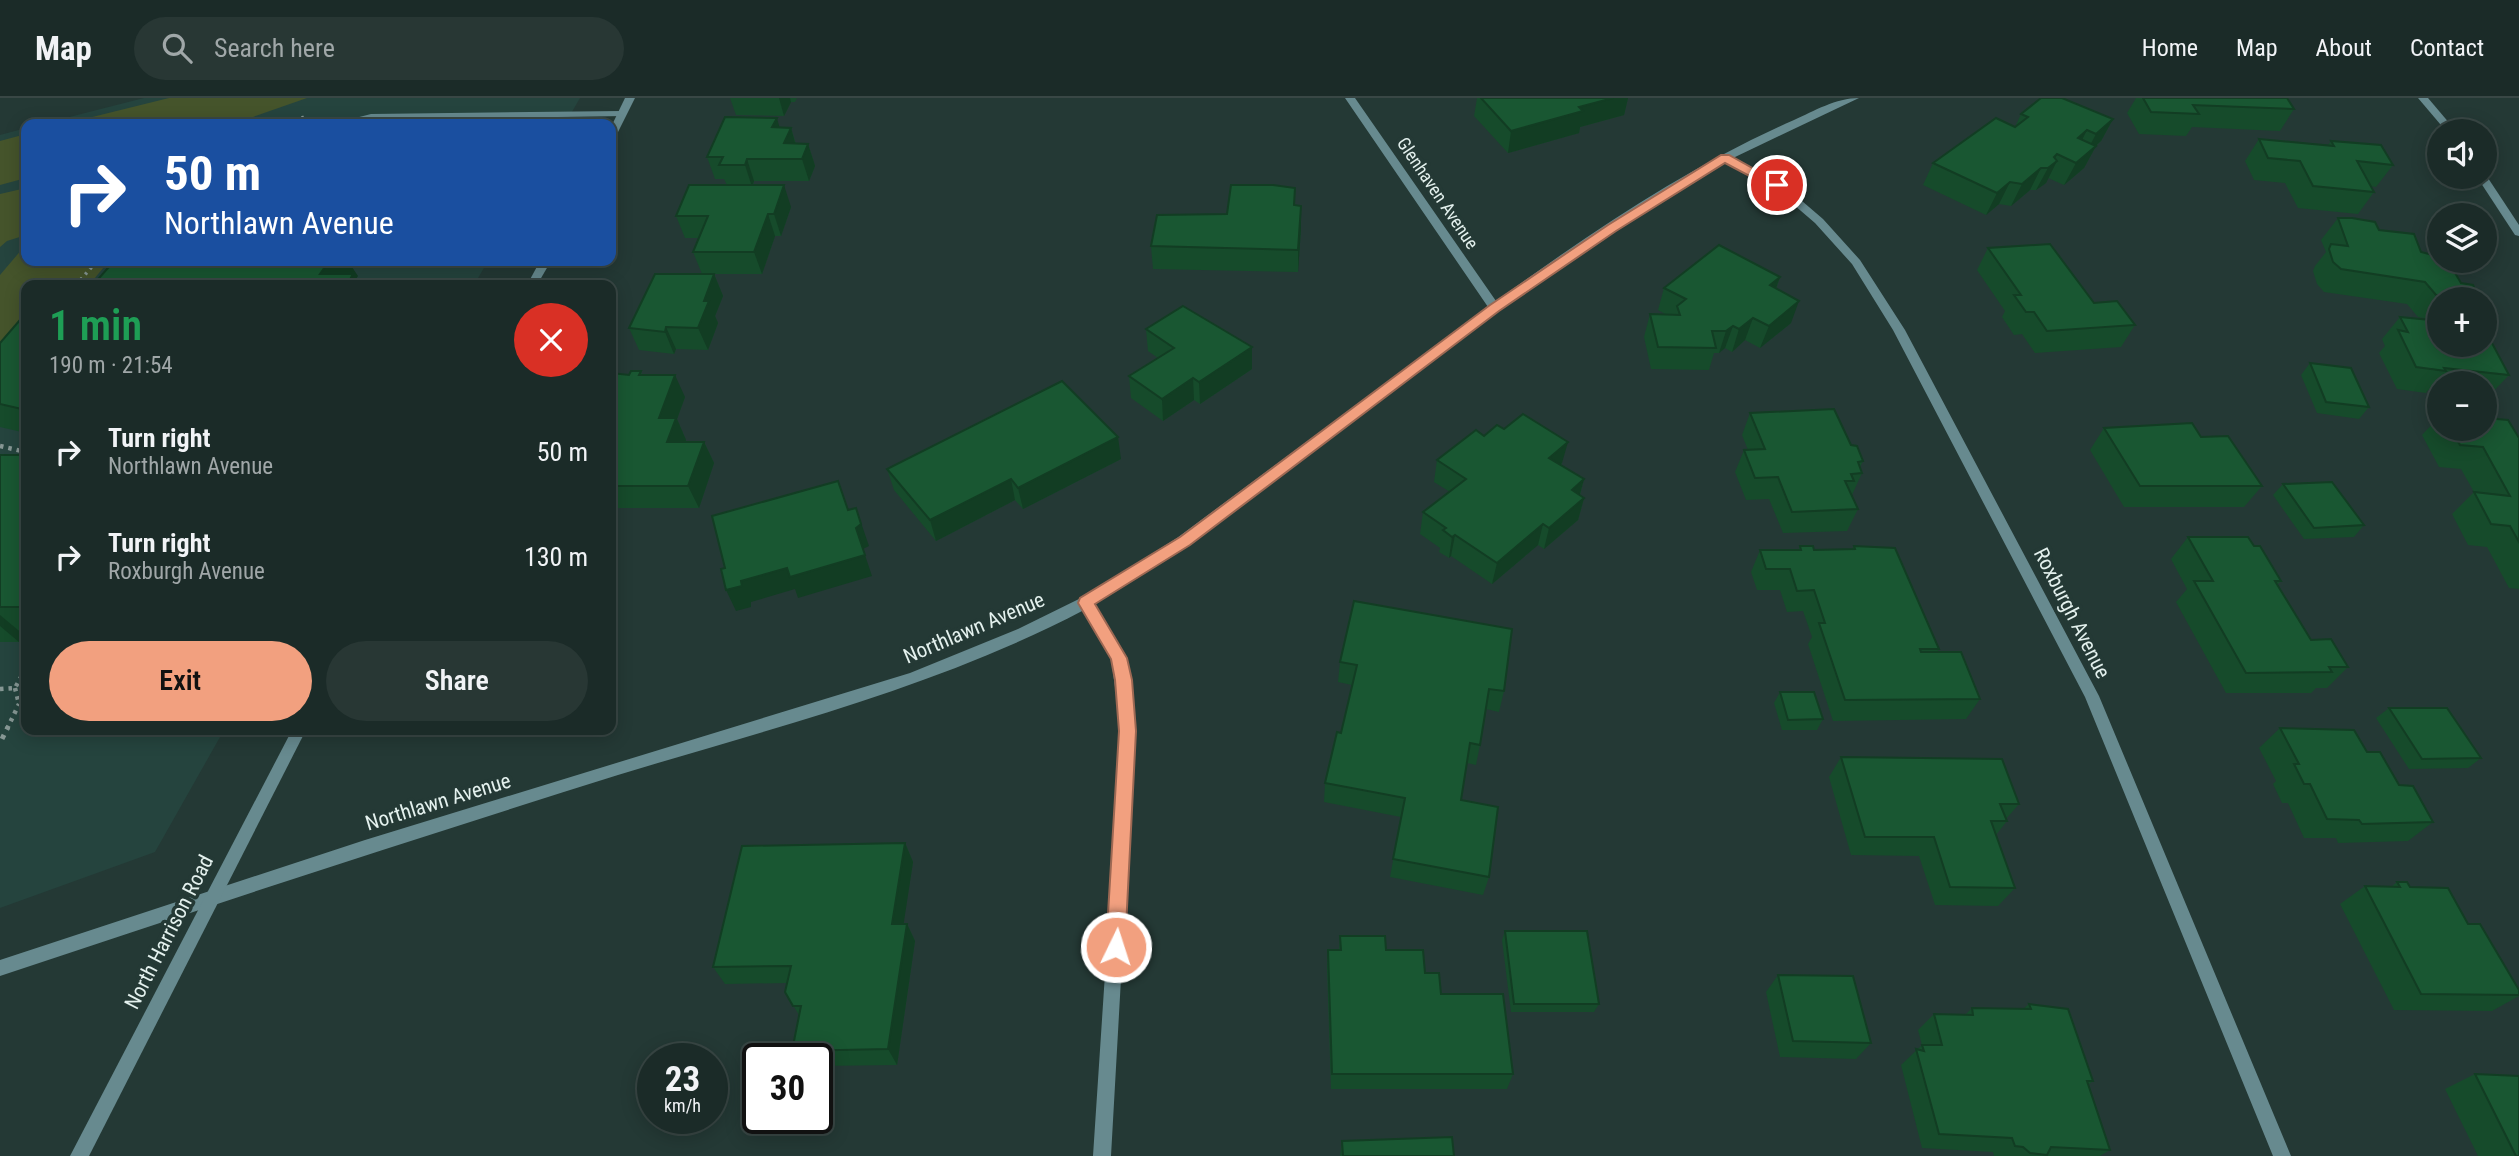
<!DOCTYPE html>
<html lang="en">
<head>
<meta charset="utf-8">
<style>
	:root { --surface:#1b2b28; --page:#283734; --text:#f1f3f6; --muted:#a0a7a8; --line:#394745; --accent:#f2a07f }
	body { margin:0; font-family:"Roboto Condensed",sans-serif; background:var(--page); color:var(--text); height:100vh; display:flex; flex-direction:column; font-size:26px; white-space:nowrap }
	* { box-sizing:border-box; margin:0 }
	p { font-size:23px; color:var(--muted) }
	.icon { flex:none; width:38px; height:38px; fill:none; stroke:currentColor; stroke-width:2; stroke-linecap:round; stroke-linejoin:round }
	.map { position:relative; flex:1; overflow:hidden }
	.side { position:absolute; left:21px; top:182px; width:595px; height:455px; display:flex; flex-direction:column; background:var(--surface); border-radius:14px; box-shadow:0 4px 18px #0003,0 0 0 2px var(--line) }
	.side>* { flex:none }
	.top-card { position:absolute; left:21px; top:21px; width:595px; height:147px; border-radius:14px; box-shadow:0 4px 18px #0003,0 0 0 2px var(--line); background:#1a4fa0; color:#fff; overflow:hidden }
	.fabs { position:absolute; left:2427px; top:21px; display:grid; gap:14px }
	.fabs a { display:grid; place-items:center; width:70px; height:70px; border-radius:50%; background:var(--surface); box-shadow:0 4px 18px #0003,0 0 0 2px var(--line); font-size:35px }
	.speed { position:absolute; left:637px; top:945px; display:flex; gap:14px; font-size:35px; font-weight:700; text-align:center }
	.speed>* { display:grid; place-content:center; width:91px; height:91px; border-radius:50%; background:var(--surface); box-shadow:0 4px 18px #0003,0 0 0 2px var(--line); line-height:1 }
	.speed small { font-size:18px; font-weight:400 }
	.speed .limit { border:4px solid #111; border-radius:10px; background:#fff; color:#111 }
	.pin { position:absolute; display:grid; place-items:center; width:60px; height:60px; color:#fff; margin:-30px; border:4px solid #fff; border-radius:50%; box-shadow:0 2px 7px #0007 }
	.me { position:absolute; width:77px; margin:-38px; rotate:4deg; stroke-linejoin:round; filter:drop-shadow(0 0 5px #0008) }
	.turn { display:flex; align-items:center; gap:24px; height:147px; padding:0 28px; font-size:32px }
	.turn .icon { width:91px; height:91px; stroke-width:2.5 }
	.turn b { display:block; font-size:49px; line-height:60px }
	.round { display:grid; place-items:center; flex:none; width:74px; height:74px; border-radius:37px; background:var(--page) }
	.headline { display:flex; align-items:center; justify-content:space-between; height:119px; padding:0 28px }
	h1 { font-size:42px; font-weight:600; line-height:52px; color:#1e9e55 }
	.action { display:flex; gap:14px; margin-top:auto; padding:14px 28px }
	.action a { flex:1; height:80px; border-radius:42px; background:var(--accent); color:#111; font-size:28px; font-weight:600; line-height:80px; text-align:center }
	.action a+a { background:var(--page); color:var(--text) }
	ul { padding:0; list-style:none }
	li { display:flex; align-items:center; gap:21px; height:105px; padding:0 28px }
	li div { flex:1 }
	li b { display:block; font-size:26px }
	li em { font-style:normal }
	header { display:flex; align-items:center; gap:42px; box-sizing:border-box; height:98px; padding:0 35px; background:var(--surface); border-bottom:2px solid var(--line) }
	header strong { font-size:33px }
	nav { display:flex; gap:38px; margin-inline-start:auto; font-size:24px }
	.search { width:490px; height:63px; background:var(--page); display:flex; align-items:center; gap:18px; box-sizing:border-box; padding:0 24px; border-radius:38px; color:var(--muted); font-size:26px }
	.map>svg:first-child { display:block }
	.built { fill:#25443e }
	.green { fill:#45542b }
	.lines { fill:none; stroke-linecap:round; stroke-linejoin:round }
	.path-far2 { stroke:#869794; stroke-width:3.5; stroke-dasharray:2.5 4.5; stroke-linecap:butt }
	.path-far1 { stroke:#869794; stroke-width:4.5; stroke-dasharray:3.5 5; stroke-linecap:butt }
	.path { stroke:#869794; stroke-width:5; stroke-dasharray:4.5 6; stroke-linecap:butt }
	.service { fill:#678a8f; fill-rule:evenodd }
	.minor { fill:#678a8f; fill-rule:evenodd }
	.tertiary { fill:#678a8f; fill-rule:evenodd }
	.wall { fill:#164b2b }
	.shaded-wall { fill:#123d23 }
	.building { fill:#195732; stroke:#123d23; stroke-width:2 }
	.route { fill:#f2a07f; stroke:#9d6853; stroke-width:2 }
	.labels { text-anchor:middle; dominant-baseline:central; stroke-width:7; stroke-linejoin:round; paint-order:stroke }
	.far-street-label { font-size:18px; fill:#e4f1ee; stroke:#243935 }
	.street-label { font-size:21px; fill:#e4f1ee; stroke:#243935 }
</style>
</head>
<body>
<header>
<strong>Map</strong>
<div class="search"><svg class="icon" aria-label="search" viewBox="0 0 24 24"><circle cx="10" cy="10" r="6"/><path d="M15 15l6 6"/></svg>Search here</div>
<nav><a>Home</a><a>Map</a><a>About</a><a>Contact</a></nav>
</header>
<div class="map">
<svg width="2519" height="1058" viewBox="0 0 2519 1058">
	<rect width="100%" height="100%" fill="#243935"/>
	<!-- built -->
	<g class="built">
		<polygon points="144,0 580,0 565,26 42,26"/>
		<polygon points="26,30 26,163 488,163 474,187 26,187 26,632 224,632 155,754 0,810 0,37"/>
	</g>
	<!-- green -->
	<g class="green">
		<polygon points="169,0 307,0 233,26 64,26"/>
		<polygon points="26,36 26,80 0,87 0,43"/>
		<polygon points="26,90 26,137 7,143 0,149 0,96"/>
		<polygon points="23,150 26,150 26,163 109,163 89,187 26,187 26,258 0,258 0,177"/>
	</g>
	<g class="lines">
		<!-- path-far2 -->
		<g class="path-far2">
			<polyline points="289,26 306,18"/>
			<polyline points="76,187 97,163"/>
		</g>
		<!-- path-far1 -->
		<g class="path-far1">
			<polyline points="0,348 26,354"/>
			<polyline points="15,590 19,606 26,606"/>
			<polyline points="0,591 15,590 26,570"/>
			<polyline points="7,631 19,606"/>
		</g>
		<!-- path -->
		<polyline class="path" points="2,641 8,629"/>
		<!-- service -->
		<polygon class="service" points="622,13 625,14 625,18 371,22 350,26 332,26 371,16"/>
		<!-- minor -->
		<g class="minor">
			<path d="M 1345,0 L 1355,0 L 1496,203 C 1590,135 1687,69 1794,22 C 1814,13 1836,0 1859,0 L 1733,60 L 1781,85 L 1823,121 L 1860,162 L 1905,232 L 2099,598 L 2291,1058 L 2273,1058 L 2085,599 L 1893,232 L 1852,166 L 1815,125 L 1773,89 L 1725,64 C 1587,142 1463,238 1337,334 C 1258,395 1180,455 1094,506 L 1125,560 L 1135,633 L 1111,1058 L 1093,1058 L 1121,633 L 1111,560 L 1084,512 C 938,589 775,629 618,677 C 411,742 206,809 0,878 L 0,862 L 365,742 L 910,575 L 1018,531 L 1083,499 L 1177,440 L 1488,209 Z"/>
			<polygon points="2418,0 2428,0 2456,33 2446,33"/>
			<polygon points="2486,77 2519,127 2519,138 2515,137 2477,79"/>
		</g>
		<!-- tertiary -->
		<g class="tertiary">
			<polygon points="625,0 635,0 616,38 611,41 611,29"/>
			<polygon points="540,163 551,163 537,187 527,187"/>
			<polygon points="292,632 306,632 89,1058 70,1058"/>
		</g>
	</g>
	<!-- wall -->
	<g class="wall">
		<polygon points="730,0 797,0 795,4 791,4 784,18 736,17"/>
		<polygon points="1477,0 1628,0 1624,17 1580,29 1579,35 1508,55 1474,18"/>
		<polygon points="2136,0 2287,0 2294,11 2280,33 2192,29 2186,38 2139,36 2127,15"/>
		<polygon points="2021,16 2113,21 2101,43 2096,48 2084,70 2064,87 2048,80 2046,85 2036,92 2030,92 2011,108 1999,106 1986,117 1923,87 1933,65 2015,29"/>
		<polygon points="779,29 791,30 796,46 808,46 815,68 809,83 754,83 753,87 791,109 781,138 775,138 762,176 702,176 693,154 699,140 685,140 676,118 727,87 724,81 715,81 707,59"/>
		<polygon points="2259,41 2328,47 2331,43 2393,67 2376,89 2371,88 2374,94 2358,116 2298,110 2285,85 2254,82 2245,63"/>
		<polygon points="1295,107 1301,130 1298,174 1153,171 1151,148 1227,116"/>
		<polygon points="2338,120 2379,132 2421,154 2479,201 2440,201 2440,223 2418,219 2407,206 2324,194 2317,186 2313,173 2315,168 2326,154 2321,142"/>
		<polygon points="1988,150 2094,205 2135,227 2121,249 2035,255 2022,236 2014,237 2002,219 2005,213 1977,172"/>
		<polygon points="714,176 723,198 715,218 718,225 708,252 676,251 674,256 639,252 629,230"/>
		<polygon points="1780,179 1776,191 1791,225 1760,250 1745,242 1732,254 1725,250 1719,255 1714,255 1709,272 1651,271 1644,239 1650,216 1667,217 1658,212 1664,190"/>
		<polygon points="26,215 26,335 0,329 0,245"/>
		<polygon points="2400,219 2509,277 2488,299 2485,299 2485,285 2440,285 2440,294 2428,292 2426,295 2397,291 2379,255 2385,248 2382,241"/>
		<polygon points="1146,231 1252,249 1252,271 1200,306 1194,302 1163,323 1131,300 1129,278 1158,260 1148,253"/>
		<polygon points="2310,265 2369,309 2359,321 2317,315 2301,277"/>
		<polygon points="641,273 642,277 685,299 677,321 686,342 685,344 704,344 714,365 699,410 611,410 611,275 629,277"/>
		<polygon points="1750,315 1851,347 1863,363 1860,369 1862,375 1852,397 1858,411 1847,433 1783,435 1769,401 1746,402 1735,374 1744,352 1748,352 1742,337"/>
		<polygon points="2440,318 2440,331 2485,331 2519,340 2519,491 2509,490 2487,449 2468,447 2452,416 2474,394 2461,371 2439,369 2422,337"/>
		<polygon points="2104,330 2201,339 2262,388 2244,409 2124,409 2090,352"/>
		<polygon points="1484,338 1562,365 1561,367 1584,381 1580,397 1584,400 1578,422 1544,451 1538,447 1492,486 1451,458 1449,460 1439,454 1440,450 1420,436 1423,414 1450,394 1434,384 1437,362"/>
		<polygon points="0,357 26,357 26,537 24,537 19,544 0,544"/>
		<polygon points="1121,361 1023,411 1015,402 936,443 894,392 887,371"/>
		<polygon points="2283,386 2364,427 2354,439 2304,441 2273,397"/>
		<polygon points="2188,439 2281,483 2277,487 2311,542 2348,569 2327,590 2316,590 2311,595 2226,595 2176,504 2187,491 2171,461"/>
		<polygon points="1800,448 1814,452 1852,451 1854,448 1939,551 1937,554 1980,601 1966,621 1833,623 1808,546 1812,539 1803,513 1787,514 1780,492 1757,492 1751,474 1760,452 1799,452"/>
		<polygon points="1340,564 1504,593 1499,614 1486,611 1480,647 1476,667 1467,665 1461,702 1489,779 1483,797 1390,779 1401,719 1324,704 1325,685 1341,635 1352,587 1338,584"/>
		<polygon points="1780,594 1823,621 1817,632 1782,632 1774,605"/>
		<polygon points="2389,610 2481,660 2468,670 2409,671 2376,620"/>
		<polygon points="2280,630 2399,687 2433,724 2408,743 2338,745 2336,740 2304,740 2288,705 2282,705 2273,686 2276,683 2259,650"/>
		<polygon points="1841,659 2019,706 2006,721 2007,723 1996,737 2015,790 1998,808 1935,807 1919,758 1851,757 1829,679"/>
		<polygon points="905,745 913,764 903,826 907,826 915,843 897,967 817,968 817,961 798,961 792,953 799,917 785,894 787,885 725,886 713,869"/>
		<polygon points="2397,784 2410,789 2468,826 2519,892 2519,898 2492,913 2394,912 2340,806 2365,788 2391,789"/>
		<polygon points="1505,833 1599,906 1594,914 1511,914 1502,842"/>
		<polygon points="1340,838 1386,852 1441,896 1513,976 1507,991 1331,991 1327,869 1328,852 1339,852"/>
		<polygon points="1778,877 1871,945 1856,961 1780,959 1766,894"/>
		<polygon points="2029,906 2093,983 2088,987 2110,1052 2100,1058 1994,1058 1993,1054 1922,1050 1901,967 1922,947 1918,932 1934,916 1965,917 1972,910 2023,911"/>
		<polygon points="2475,976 2519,1058 2478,1058 2445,991"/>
		<polygon points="1342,1043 1454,1058 1340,1058"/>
	</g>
	<!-- shaded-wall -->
	<g class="shaded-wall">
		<polygon points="779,0 790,0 791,4 784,18"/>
		<polygon points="1613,0 1628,0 1624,17 1580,29 1579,35 1508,55 1511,33 1579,9"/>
		<polygon points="777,20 783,42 772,29"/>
		<polygon points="2113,21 2101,43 2092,51 2096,48 2084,70 2064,87 2076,65 2085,57 2096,36"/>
		<polygon points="791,30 797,52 784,45"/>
		<polygon points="2087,32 2076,54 2066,62 2078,40"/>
		<polygon points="808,46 815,68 809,83 802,61"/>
		<polygon points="2057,56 2052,67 2057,63 2046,85 2036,92 2054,59"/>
		<polygon points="747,61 754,83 752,89 745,67"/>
		<polygon points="2041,70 2030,92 2011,108 2022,86"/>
		<polygon points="2010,84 1999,106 1986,117 1997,95"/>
		<polygon points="784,87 791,109 781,138 774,116"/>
		<polygon points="1301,108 1301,130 1298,174 1298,152"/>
		<polygon points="768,116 775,138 762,176 754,154"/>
		<polygon points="329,163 348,163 358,178 356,181 360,187 327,187 320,176"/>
		<polygon points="714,176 723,198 715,218 718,225 708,252 698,230 704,203"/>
		<polygon points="1780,179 1772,201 1770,187"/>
		<polygon points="1799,203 1791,225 1760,250 1769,228"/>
		<polygon points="1753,220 1745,242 1732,254 1739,231"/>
		<polygon points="1733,228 1725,250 1719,255 1726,233"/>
		<polygon points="666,229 676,251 674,256 665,234"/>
		<polygon points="1252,249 1252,271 1200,306 1199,284"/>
		<polygon points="675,277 685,299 677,321 686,342 677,365 667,344 659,320"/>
		<polygon points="1193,280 1194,302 1163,323 1162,301"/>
		<polygon points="1118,339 1121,361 1023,411 1018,390"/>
		<polygon points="704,344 714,365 699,410 688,388"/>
		<polygon points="1568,344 1562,365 1544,381 1549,360"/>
		<polygon points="1011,381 1015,402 936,443 930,422"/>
		<polygon points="1584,381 1578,403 1572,392"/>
		<polygon points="1584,400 1578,422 1544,451 1549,430"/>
		<polygon points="856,410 869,448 863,451 872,478 798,500 795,491 751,504 751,509 736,513 726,492 741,483 856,430"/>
		<polygon points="1543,426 1538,447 1492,486 1497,465"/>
		<polygon points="1455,437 1451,458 1449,460 1452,439"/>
		<polygon points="0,517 24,537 19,544 0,528"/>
		<polygon points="905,745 913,764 901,843 892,826"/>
		<polygon points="907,826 915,843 897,967 888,951"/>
	</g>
	<!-- building -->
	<g class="building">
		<polygon points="1481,0 1613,0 1579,9 1583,13 1511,33"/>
		<polygon points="2041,0 2062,0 2113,21 2096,36 2087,32 2078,40 2096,48 2076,65 2057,56 2054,59 2057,63 2048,70 2041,70 2022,86 2010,84 1997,95 1933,65 1996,20 2015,29 2028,19 2021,16"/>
		<polygon points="2143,0 2287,0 2294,11 2193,7 2199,16 2151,14"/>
		<polygon points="725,19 777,20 772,29 791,30 784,45 808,46 802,61 747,61 745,67 719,67 723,59 707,59"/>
		<polygon points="2259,41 2334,48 2331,43 2381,47 2393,67 2357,63 2374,94 2313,88 2300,63 2268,60"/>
		<polygon points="689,87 784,87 774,116 768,116 754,154 693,154 708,118 676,118"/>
		<polygon points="1231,87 1273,87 1295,90 1294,107 1301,108 1298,152 1151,148 1157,117 1227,116"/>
		<polygon points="2338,120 2352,120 2375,124 2379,132 2414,136 2421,154 2440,159 2440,163 2448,163 2461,185 2473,187 2479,201 2463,201 2436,197 2425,184 2341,171 2333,164 2329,151 2331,146 2348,148"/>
		<polygon points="2050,146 2094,205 2117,203 2135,227 2047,233 2034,214 2026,214 2014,197 2021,197 1988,150"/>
		<polygon points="1719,147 1780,179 1770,187 1799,203 1769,228 1753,220 1739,231 1733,228 1726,233 1712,233 1716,250 1658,249 1650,216 1680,217 1677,208 1686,201 1664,190"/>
		<polygon points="114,163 329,163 320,176 353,176 347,187 93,187"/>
		<polygon points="655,176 714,176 704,203 709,203 698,230 666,229 665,234 629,230"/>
		<polygon points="1183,208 1252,249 1199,284 1193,280 1162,301 1129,278 1174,250 1146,231"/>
		<polygon points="26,215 26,312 0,306 0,245"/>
		<polygon points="2400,219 2440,223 2440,247 2485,247 2485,232 2509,277 2444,270 2446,273 2416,269 2398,232 2408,234"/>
		<polygon points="2310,265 2351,270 2369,309 2326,304"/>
		<polygon points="631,273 641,273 639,277 675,277 659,320 676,320 667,344 704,344 688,388 611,388 611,275 629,277"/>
		<polygon points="1062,283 1118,339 1018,390 1011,381 930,422 887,371"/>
		<polygon points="1834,311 1851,347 1857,348 1863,363 1858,364 1862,375 1851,376 1854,383 1845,383 1858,411 1792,414 1778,379 1755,380 1744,352 1765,351 1750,315"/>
		<polygon points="1523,316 1568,344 1549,360 1584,381 1572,392 1584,400 1549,430 1543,426 1497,465 1455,437 1452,439 1443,432 1446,430 1423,414 1466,381 1437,362 1476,332 1484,338 1497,327 1504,331"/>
		<polygon points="2485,320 2508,322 2519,340 2519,444 2510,428 2491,426 2474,394 2510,398 2483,349 2460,347 2451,331 2485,331"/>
		<polygon points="2192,325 2201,339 2228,338 2262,388 2140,388 2104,330"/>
		<rect x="0" y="357" width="26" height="152"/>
		<polygon points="838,383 848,412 856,410 861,426 856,430 865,457 790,479 787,470 741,483 742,488 726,492 721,471 725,470 712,418"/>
		<polygon points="2332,384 2364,427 2314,430 2283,386"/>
		<polygon points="2188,439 2248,439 2254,448 2260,448 2281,483 2275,483 2311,542 2331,541 2348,569 2329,569 2332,574 2246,575 2194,483 2213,483"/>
		<polygon points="1800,448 1813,448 1814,452 1855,451 1854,448 1895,450 1939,551 1920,551 1921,554 1961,554 1980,601 1845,602 1819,525 1825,525 1814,492 1797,493 1790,471 1766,471 1760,452 1801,452"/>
		<polygon points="1354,503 1512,531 1504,593 1489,591 1480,647 1470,645 1461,702 1498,709 1489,779 1393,761 1405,700 1325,685 1337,634 1341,635 1357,567 1340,564"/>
		<polygon points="1780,594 1814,594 1823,621 1788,622"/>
		<polygon points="2389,610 2447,610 2481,660 2422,661"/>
		<polygon points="2280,630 2354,632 2367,654 2380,654 2399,687 2413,688 2433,724 2362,726 2359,722 2327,721 2310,686 2304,686 2294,666 2299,666"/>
		<polygon points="1841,659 2002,661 2019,706 2000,706 2007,723 1991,723 2015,790 1950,789 1934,739 1865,739"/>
		<polygon points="905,745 892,826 907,826 888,951 792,953 801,908 793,908 785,894 791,868 713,869 742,748"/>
		<polygon points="2397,784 2407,784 2410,789 2448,790 2468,826 2480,826 2519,892 2519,897 2421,896 2365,788 2400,789"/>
		<polygon points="1505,833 1587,833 1599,906 1514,906"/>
		<polygon points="1340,838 1385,838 1386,852 1423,852 1425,875 1439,875 1441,896 1503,896 1513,976 1332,976 1328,852 1341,852"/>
		<polygon points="1778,877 1853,878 1871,945 1793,943"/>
		<polygon points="2029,906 2068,911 2093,983 2087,983 2110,1052 2051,1049 2047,1057 2030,1055 2023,1049 2015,1048 2012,1040 1939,1036 1916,951 1924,953 1922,947 1942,947 1934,916 1973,917 1972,910 2031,911"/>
		<polygon points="2475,976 2519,978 2519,1058 2516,1058"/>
		<polygon points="1452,1039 1454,1058 1343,1058 1342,1043"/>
	</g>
	<!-- route -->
	<polygon class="route" points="1721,57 1729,57 1783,87 1772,90 1725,65 1616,133 1499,213 1190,447 1095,506 1127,560 1132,582 1136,633 1125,849 1122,855 1116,857 1109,855 1106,849 1119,633 1115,582 1111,561 1078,505 1080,500 1180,439 1490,207 1608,127"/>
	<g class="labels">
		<!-- far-street labels -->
		<g class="far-street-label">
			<text transform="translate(1438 95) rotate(56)">Glenhaven Avenue</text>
		</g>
		<!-- street labels -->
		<g class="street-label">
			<text transform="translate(2072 515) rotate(63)">Roxburgh Avenue</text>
			<text transform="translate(974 530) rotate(-23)">Northlawn Avenue</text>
			<text transform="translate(438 704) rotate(-17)">Northlawn Avenue</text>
			<text transform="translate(169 834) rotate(-63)">North Harrison Road</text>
		</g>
	</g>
</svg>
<div class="fabs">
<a><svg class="icon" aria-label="sound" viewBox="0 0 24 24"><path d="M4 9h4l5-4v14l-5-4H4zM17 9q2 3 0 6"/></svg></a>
<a><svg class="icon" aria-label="layers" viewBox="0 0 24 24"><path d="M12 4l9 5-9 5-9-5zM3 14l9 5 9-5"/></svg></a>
<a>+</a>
<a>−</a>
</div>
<div class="speed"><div>23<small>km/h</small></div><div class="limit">30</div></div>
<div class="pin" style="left:1777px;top:87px;background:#d93025"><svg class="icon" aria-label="arrive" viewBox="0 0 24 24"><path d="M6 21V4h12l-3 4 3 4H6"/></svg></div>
<svg class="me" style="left:1116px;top:849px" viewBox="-20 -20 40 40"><circle r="17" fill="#f2a07f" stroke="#fff" stroke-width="3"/><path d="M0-11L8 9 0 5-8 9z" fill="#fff"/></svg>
<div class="top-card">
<div class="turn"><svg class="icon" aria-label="right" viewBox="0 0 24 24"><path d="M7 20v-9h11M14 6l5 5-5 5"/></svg><div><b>50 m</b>Northlawn Avenue</div></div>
</div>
<section class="side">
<div class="headline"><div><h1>1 min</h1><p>190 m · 21:54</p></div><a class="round" style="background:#d93025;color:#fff"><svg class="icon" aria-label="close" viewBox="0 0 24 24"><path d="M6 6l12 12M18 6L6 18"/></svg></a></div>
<ul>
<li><svg class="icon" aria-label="right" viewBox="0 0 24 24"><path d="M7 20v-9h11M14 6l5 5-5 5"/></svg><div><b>Turn right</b><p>Northlawn Avenue</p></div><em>50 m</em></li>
<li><svg class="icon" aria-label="right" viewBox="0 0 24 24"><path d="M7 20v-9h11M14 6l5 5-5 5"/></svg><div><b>Turn right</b><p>Roxburgh Avenue</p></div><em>130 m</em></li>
</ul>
<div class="action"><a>Exit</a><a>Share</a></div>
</section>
</div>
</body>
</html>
